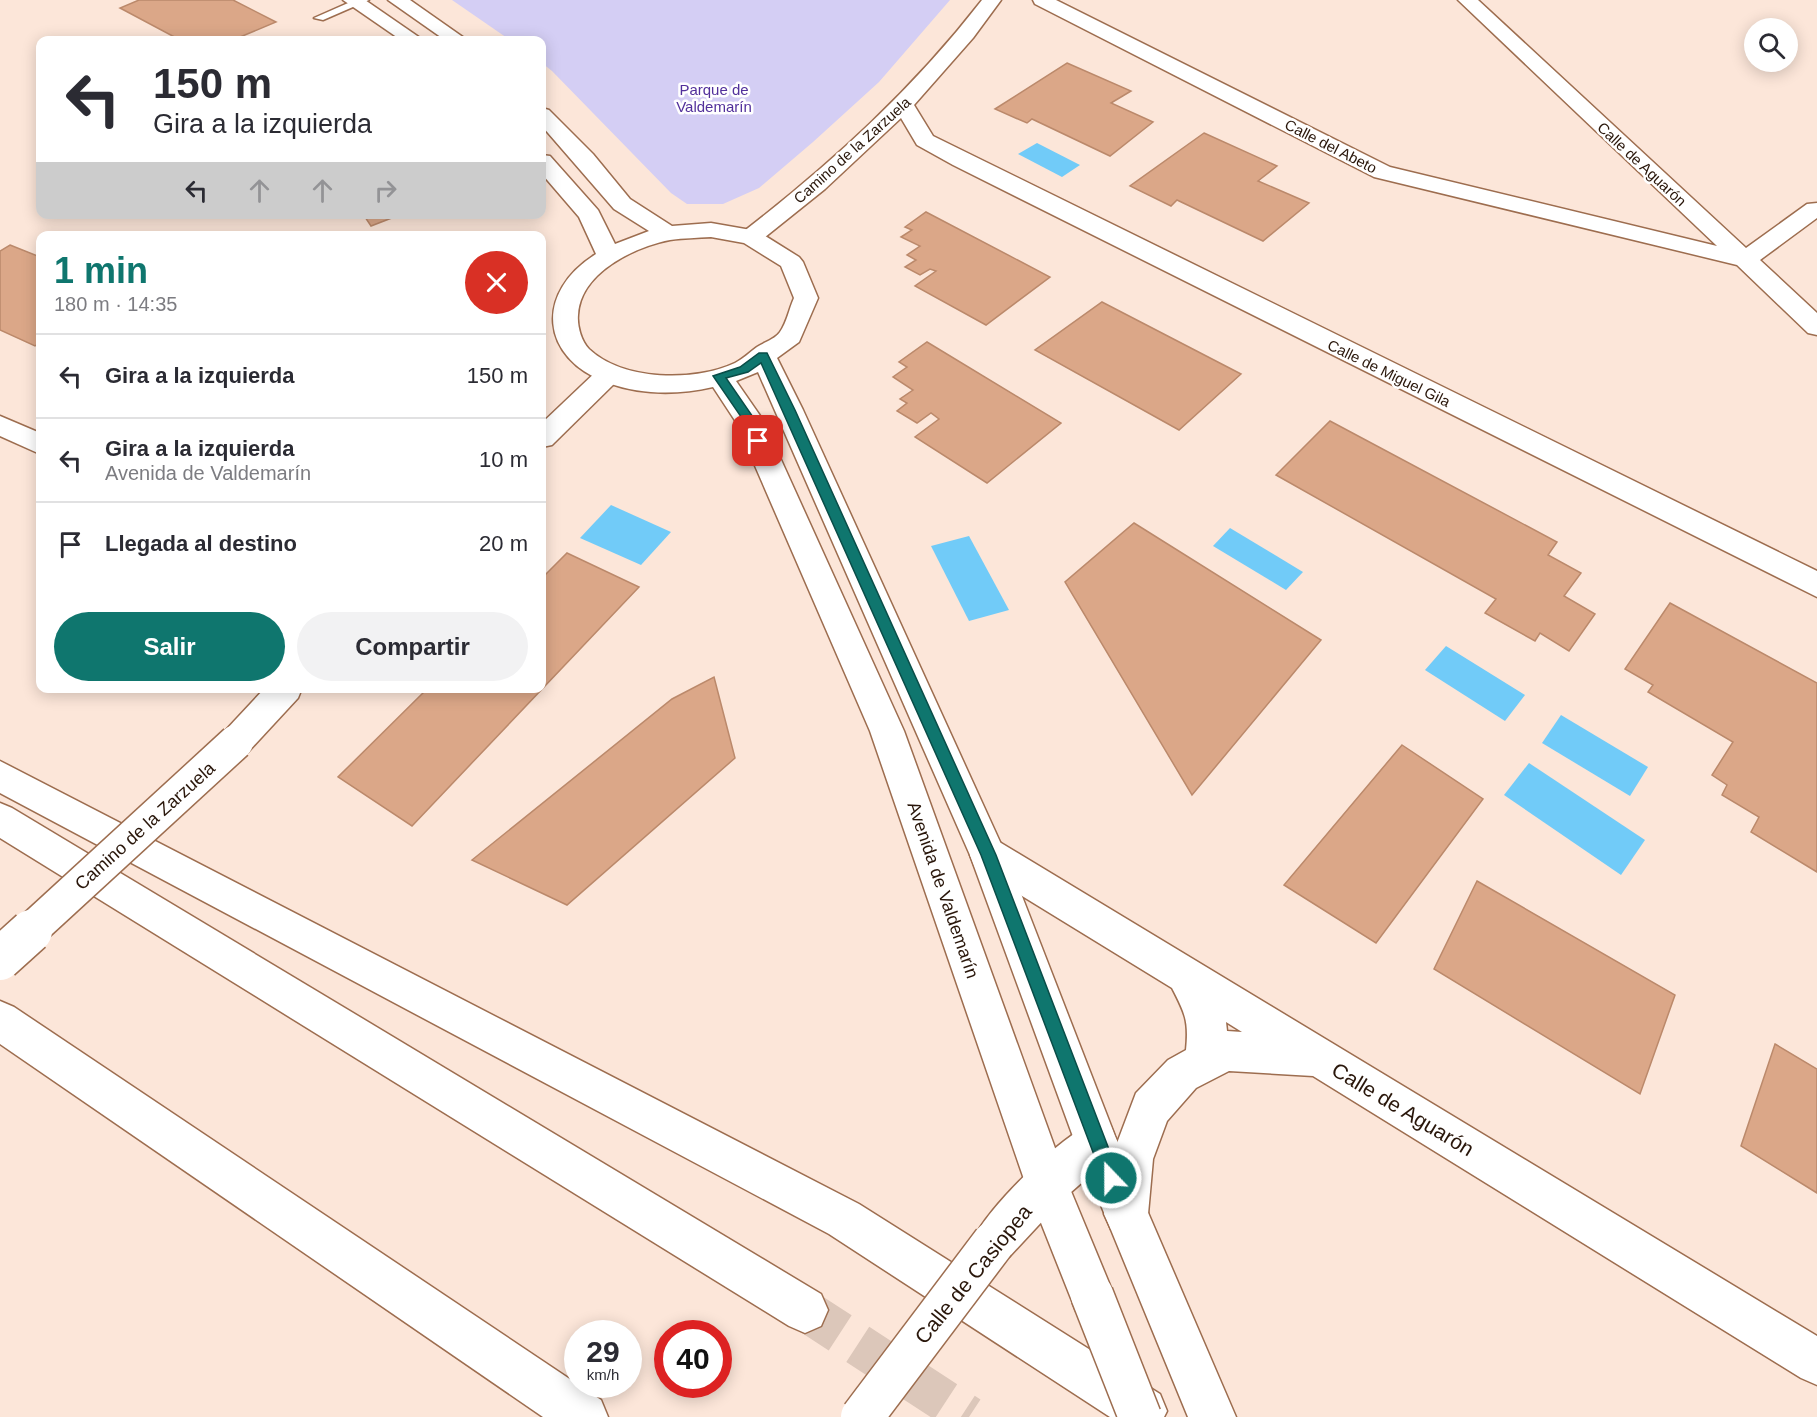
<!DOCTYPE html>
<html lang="es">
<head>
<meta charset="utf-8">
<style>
	:root { --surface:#fff; --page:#f2f2f3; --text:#2b2b33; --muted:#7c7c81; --line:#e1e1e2; --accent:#0f766e }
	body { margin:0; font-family:Arial,sans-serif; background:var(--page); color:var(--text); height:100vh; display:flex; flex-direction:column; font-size:22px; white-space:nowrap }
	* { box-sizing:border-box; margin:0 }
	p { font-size:20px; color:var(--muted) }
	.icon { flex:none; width:33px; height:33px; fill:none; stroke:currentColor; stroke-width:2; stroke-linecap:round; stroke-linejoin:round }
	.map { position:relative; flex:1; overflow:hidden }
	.panel { position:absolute; left:36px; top:231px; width:510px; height:462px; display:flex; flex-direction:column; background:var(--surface); border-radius:12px; box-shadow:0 3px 15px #0003 }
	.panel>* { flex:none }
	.guide { position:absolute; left:36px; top:36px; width:510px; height:183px; border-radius:12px; box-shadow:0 3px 15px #0003; background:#fff; color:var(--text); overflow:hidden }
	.buttons { position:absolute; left:1744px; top:18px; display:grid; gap:12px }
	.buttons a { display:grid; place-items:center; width:54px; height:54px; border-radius:50%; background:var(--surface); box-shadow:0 3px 15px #0003; font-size:30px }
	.speed { position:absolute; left:564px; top:1320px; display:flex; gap:12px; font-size:30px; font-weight:700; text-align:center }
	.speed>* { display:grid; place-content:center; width:78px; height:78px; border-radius:50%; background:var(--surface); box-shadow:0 3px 15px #0003; line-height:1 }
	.speed small { font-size:15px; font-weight:400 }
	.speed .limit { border:9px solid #d22; background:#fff; color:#111 }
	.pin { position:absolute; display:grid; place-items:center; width:51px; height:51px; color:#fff; margin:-26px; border-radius:12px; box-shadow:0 3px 9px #0006 }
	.me { position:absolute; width:66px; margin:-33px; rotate:338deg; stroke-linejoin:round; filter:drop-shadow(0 0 4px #0008) }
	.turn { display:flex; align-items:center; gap:21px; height:126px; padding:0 18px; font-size:27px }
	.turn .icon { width:78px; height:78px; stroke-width:2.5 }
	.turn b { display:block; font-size:42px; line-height:51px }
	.lanes { display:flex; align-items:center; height:57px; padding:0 18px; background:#0003; justify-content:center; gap:30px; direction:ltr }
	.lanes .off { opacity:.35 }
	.round { display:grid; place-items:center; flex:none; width:63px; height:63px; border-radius:32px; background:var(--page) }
	.head { display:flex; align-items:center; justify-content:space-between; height:102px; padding:0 18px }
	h1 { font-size:36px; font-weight:600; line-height:45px; color:var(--accent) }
	.action { display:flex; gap:12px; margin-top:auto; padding:12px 18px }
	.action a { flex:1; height:69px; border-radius:36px; background:var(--accent); color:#fff; font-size:24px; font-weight:600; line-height:69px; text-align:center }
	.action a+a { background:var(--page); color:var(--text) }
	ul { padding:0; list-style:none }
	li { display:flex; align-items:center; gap:18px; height:84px; padding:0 18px; border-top:2px solid var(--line) }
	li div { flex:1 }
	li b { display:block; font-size:22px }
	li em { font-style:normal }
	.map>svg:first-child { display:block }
	.green { fill:#d4cef4 }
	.water { fill:#71cbf8 }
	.building { fill:#dba788; stroke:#bb896b; stroke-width:1.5 }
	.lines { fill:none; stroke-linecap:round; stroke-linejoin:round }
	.motorway-tunnel { stroke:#dcc7ba; stroke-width:42; stroke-dasharray:42 21; stroke-linecap:butt }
	.service-casing { stroke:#9d6d4f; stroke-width:3 }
	.minor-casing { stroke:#9d6d4f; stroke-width:3 }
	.tertiary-casing { stroke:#9d6d4f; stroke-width:3 }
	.motorway-casing { stroke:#9d6d4f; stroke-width:3 }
	.service { fill:#fff; fill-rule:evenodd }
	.minor { fill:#fff; fill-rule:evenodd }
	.tertiary { fill:#fff; fill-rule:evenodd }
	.motorway { fill:#fff; fill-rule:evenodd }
	.minor-bridge-far1-casing { stroke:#9d6d4f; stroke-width:37; stroke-linecap:butt }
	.minor-bridge-casing { stroke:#9d6d4f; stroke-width:45; stroke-linecap:butt }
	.tertiary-bridge-casing { stroke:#9d6d4f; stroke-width:45; stroke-linecap:butt }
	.minor-bridge-far1 { stroke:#fff; stroke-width:34 }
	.minor-bridge { stroke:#fff; stroke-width:42 }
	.tertiary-bridge { stroke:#fff; stroke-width:42 }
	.route { fill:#0f766e; stroke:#0a4d48; stroke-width:1.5 }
	.labels { text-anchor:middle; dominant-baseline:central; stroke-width:5; stroke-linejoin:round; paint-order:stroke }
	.far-park-label { font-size:15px; fill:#52309b; stroke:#fff }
	.far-street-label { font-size:15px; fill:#29160a; stroke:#fff }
	.street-label { font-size:18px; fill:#29160a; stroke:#fff }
	.near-street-label { font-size:21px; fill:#29160a; stroke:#fff }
</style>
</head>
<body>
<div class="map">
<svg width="1817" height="1417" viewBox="0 0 1817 1417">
	<rect width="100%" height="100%" fill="#fce6d9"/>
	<!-- green -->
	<polygon class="green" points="452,0 950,0 879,82 813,142 759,188 723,204 687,204 671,193 552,71 542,63 542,40 510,40"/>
	<!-- water -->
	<g class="water">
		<polygon points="1037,143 1080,165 1062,177 1018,154"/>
		<polygon points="611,505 671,532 641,565 580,538"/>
		<polygon points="1230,528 1303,572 1286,590 1213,546"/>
		<polygon points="969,536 1009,610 969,621 931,546"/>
		<polygon points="1446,646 1525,695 1505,721 1425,670"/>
		<polygon points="1561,715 1648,767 1630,796 1542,743"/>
		<polygon points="1529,763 1645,840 1621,875 1504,795"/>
	</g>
	<!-- building -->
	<g class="building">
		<polygon points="139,0 233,0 276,22 233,40 180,40 120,8"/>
		<polygon points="1067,63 1131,91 1111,103 1153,122 1110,156 1032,119 1027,123 995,109"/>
		<polygon points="1204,133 1277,166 1258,181 1309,203 1263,241 1177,200 1171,206 1130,186"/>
		<polygon points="926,212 1050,277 986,325 915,286 936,271 930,269 920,275 905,267 916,260 907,255 920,246 901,237 912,230 905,227"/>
		<polygon points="363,214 402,214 371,226"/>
		<polygon points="10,245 40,257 40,342 35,346 0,330 0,251"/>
		<polygon points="1102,302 1241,374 1179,430 1035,350"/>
		<polygon points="927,342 1061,423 987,483 915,437 939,419 931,413 917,423 897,411 907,403 900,399 913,390 893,377 907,367 899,362"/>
		<polygon points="1330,421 1557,542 1548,555 1581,573 1564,596 1595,614 1569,651 1540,633 1535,641 1485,613 1496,599 1276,475"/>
		<polygon points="1134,523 1321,640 1192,795 1065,582"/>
		<polygon points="567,553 639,587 412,826 338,777 428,688 542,688 542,578"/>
		<polygon points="1670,603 1817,683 1817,872 1751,832 1759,817 1722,795 1727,785 1712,775 1733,742 1648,692 1653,685 1625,669"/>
		<polygon points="714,677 735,758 567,905 472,860 672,699"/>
		<polygon points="1402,745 1483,799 1376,943 1284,885"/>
		<polygon points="1477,881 1675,995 1640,1094 1434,969"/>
		<polygon points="1775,1044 1817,1069 1817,1193 1741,1146"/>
	</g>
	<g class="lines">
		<!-- motorway-tunnel -->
		<polyline class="motorway-tunnel" points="805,1310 969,1417"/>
		<!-- service casing -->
		<g class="service-casing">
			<polygon id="service" points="355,0 369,0 323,20 314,18"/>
		</g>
		<!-- minor casing -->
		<g class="minor-casing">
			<g id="minor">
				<path d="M 982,0 L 1001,0 L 973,38 L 914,105 L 933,136 L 1817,571 L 1817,597 L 953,165 L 917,145 L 901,118 L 825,189 L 759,242 L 743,242 L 739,237 L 743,232 C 832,163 913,89 982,0 Z"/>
				<polygon points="1033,0 1056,0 1390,167 1717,246 1458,0 1478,0 1746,248 1807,204 1817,203 1817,218 1760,260 1817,313 1817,335 1808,333 1737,265 1374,177 1035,4"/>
				<polygon points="609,365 618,368 622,374 618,380 552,445 542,447 542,423 600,368"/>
				<polygon points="0,416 40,433 40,454 0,436"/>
				<polygon points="265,688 302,688 298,698 248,752 236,756 224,752 219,742 224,732"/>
				<path d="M 988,839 L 1001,843 L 1817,1336 L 1817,1385 L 1801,1378 L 1313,1076 L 1229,1071 L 1196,1088 L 1167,1121 L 1153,1159 L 1148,1214 L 1141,1229 L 1126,1236 L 1111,1229 L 1104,1214 L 1111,1159 L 1136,1093 L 1168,1060 L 1186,1050 C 1189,1021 1185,1013 1172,988 L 975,867 L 970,855 L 975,843 ZM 1226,1022 L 1242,1032 L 1227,1031 Z"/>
				<path d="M 1096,1121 L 1111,1127 L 1117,1142 L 1111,1157 L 1062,1200 L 1009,1257 L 994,1264 L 979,1257 L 972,1242 C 986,1208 1062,1135 1096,1121 Z"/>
			</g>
		</g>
		<!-- tertiary casing -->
		<g class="tertiary-casing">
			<g id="tertiary">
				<polygon points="343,0 365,0 423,40 401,40"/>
				<polygon points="388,0 410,0 467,40 445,40"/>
				<path d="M 542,108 L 549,110 L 593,154 L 630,199 L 672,226 L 711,223 L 751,230 L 759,232 L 799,257 L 803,262 L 818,298 L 799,342 L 777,358 L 803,410 L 1006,855 L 1115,1136 L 1236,1417 L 1188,1417 L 1075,1142 L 970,855 L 758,372 L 736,381 L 763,420 L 904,731 L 1068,1184 L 1114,1295 L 1108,1311 L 1092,1317 L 1076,1311 L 1026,1185 L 870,731 L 736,422 L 713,387 C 678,395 642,395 608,383 C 539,358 535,292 596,254 L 579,217 L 542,174 L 542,155 L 550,156 L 598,210 L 615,244 L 649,231 L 614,209 L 542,126 ZM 711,237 L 744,243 L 781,266 L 794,298 C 789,309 787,322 780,332 C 775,339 765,342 757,347 C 750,352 743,359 735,363 C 695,382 623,381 589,349 C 581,341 577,325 578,315 C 580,273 634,247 670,240 C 684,238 697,238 711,237 Z"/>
			</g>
		</g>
		<!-- motorway casing -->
		<g class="motorway-casing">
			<g id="motorway">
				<polygon points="0,761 859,1204 1160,1394 1167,1411 1164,1417 1110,1417 829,1234 0,793"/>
				<polygon points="0,803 12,808 821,1294 828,1310 821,1326 805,1333 789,1326 0,838"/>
				<polygon points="0,1001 14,1007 601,1400 608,1417 543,1417 0,1044"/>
			</g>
		</g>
		<!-- service -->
		<use href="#service" class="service"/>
		<!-- minor -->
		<use href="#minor" class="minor"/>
		<!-- tertiary -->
		<use href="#tertiary" class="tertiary"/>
		<!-- motorway -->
		<use href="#motorway" class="motorway"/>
		<!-- minor-bridge-far1 casing -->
		<g class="minor-bridge-far1-casing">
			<polyline id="minor-bridge-far1" points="29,932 236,742"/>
		</g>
		<!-- minor-bridge casing -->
		<g class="minor-bridge-casing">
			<g id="minor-bridge">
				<polyline points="0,959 31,931"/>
				<polyline points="862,1417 994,1242"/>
			</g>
		</g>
		<!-- tertiary-bridge casing -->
		<g class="tertiary-bridge-casing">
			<polyline id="tertiary-bridge" points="1092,1295 1140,1417"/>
		</g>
		<!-- minor-bridge-far1 -->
		<use href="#minor-bridge-far1" class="minor-bridge-far1"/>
		<!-- minor-bridge -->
		<use href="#minor-bridge" class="minor-bridge"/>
		<!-- tertiary-bridge -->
		<use href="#tertiary-bridge" class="tertiary-bridge"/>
	</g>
	<!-- route -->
	<polygon class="route" points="759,353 767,353 795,410 996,855 1120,1178 1117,1184 1111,1187 1105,1184 981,855 761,363 748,372 726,378 753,417 764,441 758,445 754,443 744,421 713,376 740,367"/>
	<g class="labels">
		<!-- far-park labels -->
		<g class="far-park-label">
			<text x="714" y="89">Parque de<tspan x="714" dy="17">Valdemarín</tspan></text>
		</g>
		<!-- far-street labels -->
		<g class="far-street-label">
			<text transform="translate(1331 146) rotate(27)">Calle del Abeto</text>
			<text transform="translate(852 150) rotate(-42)">Camino de la Zarzuela</text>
			<text transform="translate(1642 164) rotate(43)">Calle de Aguarón</text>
			<text transform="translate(1389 373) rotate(26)">Calle de Miguel Gila</text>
		</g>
		<!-- street labels -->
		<g class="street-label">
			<text transform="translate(145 826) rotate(-42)">Camino de la Zarzuela</text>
			<text transform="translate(943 890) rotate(71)">Avenida de Valdemarín</text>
		</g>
		<!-- near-street labels -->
		<g class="near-street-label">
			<text transform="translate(1403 1109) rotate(31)">Calle de Aguarón</text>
			<text transform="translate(973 1274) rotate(-51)">Calle de Casiopea</text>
		</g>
	</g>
</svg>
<div class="buttons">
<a><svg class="icon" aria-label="search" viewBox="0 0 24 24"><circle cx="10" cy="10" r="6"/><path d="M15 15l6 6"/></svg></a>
</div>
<div class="speed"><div>29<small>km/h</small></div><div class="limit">40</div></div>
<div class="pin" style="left:758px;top:441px;background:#d93025"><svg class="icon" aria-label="arrive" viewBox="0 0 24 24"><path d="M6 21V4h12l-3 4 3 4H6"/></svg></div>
<svg class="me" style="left:1111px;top:1178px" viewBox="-20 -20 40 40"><circle r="17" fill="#0f766e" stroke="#fff" stroke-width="3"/><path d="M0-11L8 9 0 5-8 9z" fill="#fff"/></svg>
<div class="guide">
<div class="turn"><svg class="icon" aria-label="left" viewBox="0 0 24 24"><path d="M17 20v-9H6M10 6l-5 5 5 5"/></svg><div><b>150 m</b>Gira a la izquierda</div></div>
<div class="lanes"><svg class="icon" aria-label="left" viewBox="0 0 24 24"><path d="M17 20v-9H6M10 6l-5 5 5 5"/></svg><svg class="icon off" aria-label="ahead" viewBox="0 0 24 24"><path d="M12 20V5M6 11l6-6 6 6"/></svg><svg class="icon off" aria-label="ahead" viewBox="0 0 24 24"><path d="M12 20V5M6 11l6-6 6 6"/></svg><svg class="icon off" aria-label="right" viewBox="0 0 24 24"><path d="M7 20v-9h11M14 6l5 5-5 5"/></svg></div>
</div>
<section class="panel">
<div class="head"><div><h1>1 min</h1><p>180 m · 14:35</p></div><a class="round" style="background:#d93025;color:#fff"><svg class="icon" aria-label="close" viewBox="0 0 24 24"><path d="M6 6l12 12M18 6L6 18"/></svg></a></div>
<ul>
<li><svg class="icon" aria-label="left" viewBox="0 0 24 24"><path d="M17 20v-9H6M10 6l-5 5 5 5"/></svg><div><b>Gira a la izquierda</b></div><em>150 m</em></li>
<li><svg class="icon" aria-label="left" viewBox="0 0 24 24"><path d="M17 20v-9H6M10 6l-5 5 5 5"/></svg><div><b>Gira a la izquierda</b><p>Avenida de Valdemarín</p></div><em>10 m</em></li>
<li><svg class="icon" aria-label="arrive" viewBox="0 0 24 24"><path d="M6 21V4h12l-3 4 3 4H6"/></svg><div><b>Llegada al destino</b></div><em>20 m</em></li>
</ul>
<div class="action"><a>Salir</a><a>Compartir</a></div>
</section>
</div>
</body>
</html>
